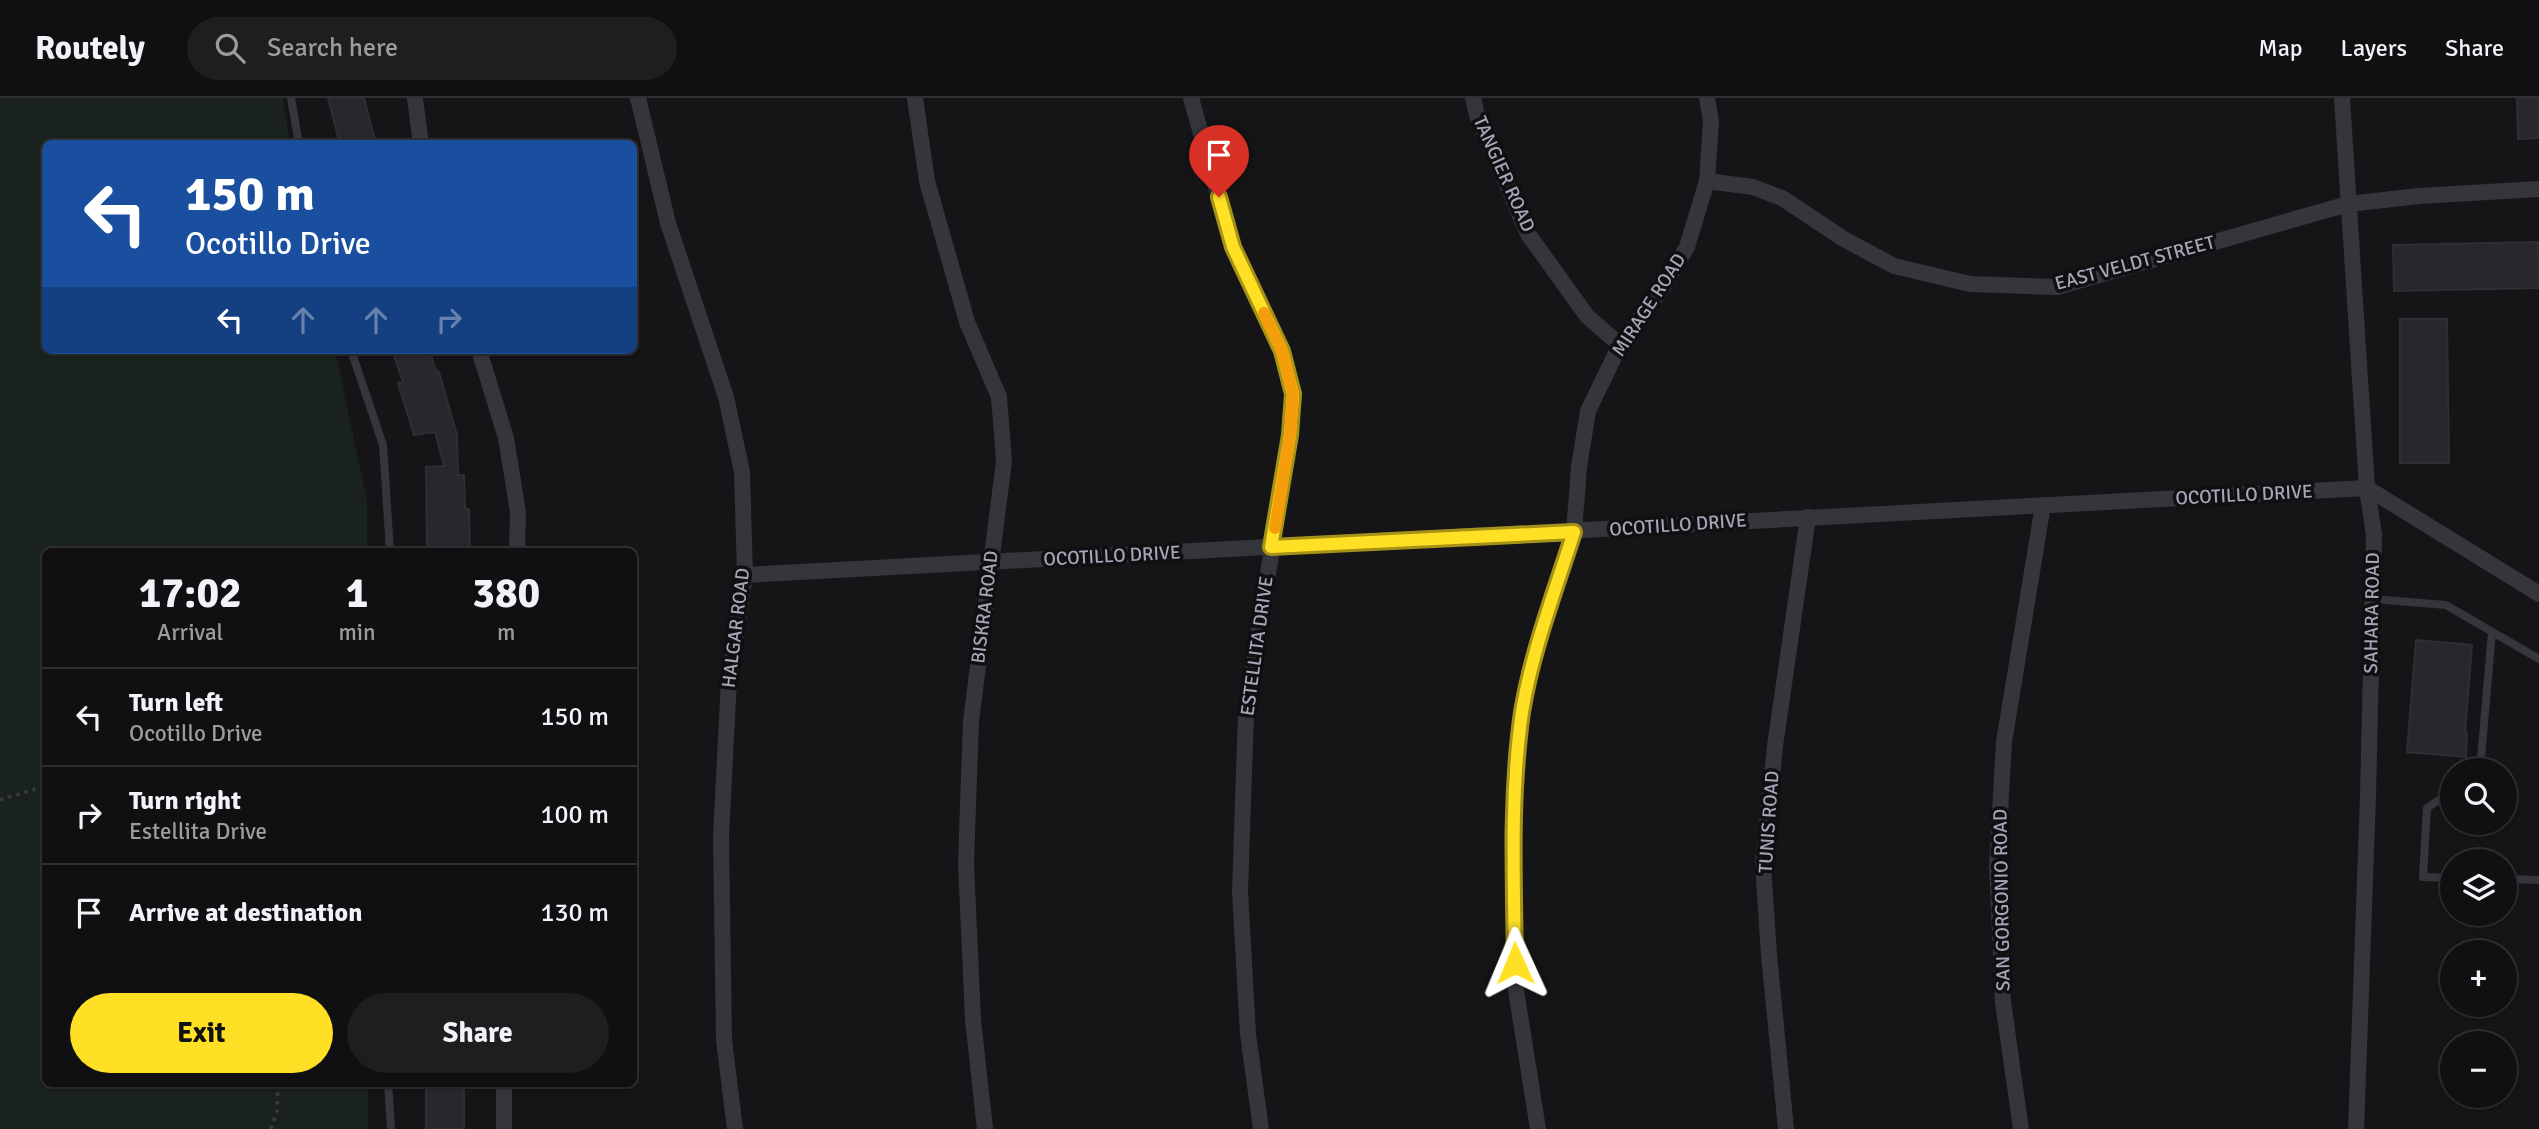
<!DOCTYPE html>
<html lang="en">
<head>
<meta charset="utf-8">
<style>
	:root { --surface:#100f11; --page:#1e1d1f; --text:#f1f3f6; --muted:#9c9c9f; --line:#302f31; --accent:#ffe024 }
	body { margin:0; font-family:Signika,sans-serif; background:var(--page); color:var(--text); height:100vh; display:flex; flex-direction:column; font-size:26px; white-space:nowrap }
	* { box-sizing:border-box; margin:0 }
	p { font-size:23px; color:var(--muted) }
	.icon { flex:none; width:38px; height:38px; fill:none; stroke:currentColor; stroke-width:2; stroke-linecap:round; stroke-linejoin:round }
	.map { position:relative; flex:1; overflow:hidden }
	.panel { position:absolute; left:42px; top:450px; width:595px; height:539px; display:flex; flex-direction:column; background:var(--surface); border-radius:10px; box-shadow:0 2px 5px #0004,0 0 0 2px var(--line) }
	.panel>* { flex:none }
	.guide { position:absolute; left:42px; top:42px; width:595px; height:214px; border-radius:10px; box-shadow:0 2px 5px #0004,0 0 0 2px var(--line); background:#1a4fa0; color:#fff; overflow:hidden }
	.tools { position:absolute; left:2440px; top:660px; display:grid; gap:14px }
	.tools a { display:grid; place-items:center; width:77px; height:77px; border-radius:50%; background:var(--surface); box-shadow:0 2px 5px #0004,0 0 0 2px var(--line); font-size:35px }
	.pin { position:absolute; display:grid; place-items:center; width:60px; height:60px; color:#fff; margin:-72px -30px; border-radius:50% 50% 50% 0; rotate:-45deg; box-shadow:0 0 7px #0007 }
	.pin .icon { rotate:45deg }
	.me { position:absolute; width:77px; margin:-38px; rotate:359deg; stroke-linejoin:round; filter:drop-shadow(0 0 5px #0008) }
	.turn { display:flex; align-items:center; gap:24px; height:147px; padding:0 28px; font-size:32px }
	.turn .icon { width:91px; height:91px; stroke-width:2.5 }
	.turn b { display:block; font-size:49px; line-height:60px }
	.lanes { display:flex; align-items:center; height:66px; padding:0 28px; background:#0003; justify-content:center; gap:35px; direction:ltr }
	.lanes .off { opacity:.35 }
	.eta { display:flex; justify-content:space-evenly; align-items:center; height:119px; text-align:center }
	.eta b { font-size:42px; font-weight:700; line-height:49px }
	.cta { display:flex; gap:14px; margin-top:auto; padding:14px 28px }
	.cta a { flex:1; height:80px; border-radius:42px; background:var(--accent); color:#111; font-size:28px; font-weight:700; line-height:80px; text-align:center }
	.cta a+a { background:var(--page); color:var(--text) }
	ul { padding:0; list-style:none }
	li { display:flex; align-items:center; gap:21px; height:98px; padding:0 28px; border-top:2px solid var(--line) }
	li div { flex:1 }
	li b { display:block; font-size:26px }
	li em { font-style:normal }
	header { display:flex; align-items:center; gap:42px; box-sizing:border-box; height:98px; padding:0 35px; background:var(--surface); border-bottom:2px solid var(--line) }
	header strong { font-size:33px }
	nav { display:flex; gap:38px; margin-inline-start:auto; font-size:24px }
	.search { width:490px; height:63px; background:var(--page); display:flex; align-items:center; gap:18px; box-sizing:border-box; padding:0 24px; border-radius:38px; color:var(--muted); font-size:26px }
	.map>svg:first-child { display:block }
	.green { fill:#1a221d }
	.building { fill:#28272b; stroke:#2f2e33; stroke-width:2 }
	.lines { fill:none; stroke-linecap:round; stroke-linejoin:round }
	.path { stroke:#3b3c43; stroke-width:3.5; stroke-dasharray:3.5 5; stroke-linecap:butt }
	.lane { stroke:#35353c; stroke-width:8 }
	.street { stroke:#35353c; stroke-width:16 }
	.route-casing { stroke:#a69217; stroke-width:18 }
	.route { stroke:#ffe024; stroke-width:12 }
	.slow { stroke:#f59e0b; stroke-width:12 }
	.labels { text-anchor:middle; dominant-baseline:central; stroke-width:7; stroke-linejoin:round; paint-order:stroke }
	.street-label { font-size:19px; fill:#a5a7b8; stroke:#101012 }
</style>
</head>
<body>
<header>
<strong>Routely</strong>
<div class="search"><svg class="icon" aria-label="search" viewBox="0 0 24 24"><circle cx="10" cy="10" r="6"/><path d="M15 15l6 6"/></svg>Search here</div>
<nav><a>Map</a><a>Layers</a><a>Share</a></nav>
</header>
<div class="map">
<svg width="2539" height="1031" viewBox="0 0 2539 1031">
	<rect width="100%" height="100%" fill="#151417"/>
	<!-- green -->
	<polygon class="green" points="0,0 283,0 290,45 46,46 46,252 335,252 367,402 367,453 46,453 46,985 368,985 368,1031 0,1031"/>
	<!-- building -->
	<g class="building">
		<polygon points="328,0 364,0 376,46 340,46"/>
		<polygon points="2517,0 2539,0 2539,40 2518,41"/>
		<polygon points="2538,144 2539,190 2394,193 2393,147"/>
		<polygon points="2400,221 2447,221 2449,365 2400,365"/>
		<polygon points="392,252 429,252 437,275 439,274 457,337 458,377 464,377 465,410 469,412 470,453 427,453 426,369 444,368 435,334 414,337 398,285 403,284"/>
		<polygon points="2416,542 2472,547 2465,634 2467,635 2466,659 2407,654"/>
		<rect x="426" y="985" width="38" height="46"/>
	</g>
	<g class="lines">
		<!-- path -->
		<g class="path">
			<polyline points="0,702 35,691"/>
			<polyline points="271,1031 277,1013 278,985"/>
		</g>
		<!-- lane -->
		<g class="lane">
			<polyline points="291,0 299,46"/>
			<polyline points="351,252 383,347 390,453"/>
			<polyline points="2372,501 2446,507 2539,561"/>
			<polyline points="2480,672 2492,534"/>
			<polyline points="2452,693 2427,710 2423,779 2452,780"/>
			<polyline points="2504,781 2539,782"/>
			<polyline points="388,985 391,1031"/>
		</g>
		<!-- street -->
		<g class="street">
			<polyline points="415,0 421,46"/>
			<polyline points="638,0 668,125 726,299 742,374 745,477 729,582 721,738 724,942 735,1031"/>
			<polyline points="915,0 927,83 967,224 999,299 1004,363 971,623 966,766 973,922 985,1031"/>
			<polyline points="1191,0 1233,149 1282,252 1294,296 1290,336 1246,616 1240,793 1248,936 1261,1031"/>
			<polyline points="1473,0 1477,17 1528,136 1587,218 1620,247"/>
			<polyline points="2342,0 2367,390 2374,437 2368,698 2356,1031"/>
			<polyline points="1707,83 1753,89 1782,100 1842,140 1894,168 1970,186 2057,189 2348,106 2419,98 2539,91"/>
			<polyline points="479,252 506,340 518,414 517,453"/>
			<polyline points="745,477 2367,390 2539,496"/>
			<polyline points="504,985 504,1031"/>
			<polyline points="1538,1031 1516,892 1512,735 1522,615 1532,563 1574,434 1579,369 1588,313 1620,247 1663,189 1687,149 1707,83 1711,23 1707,0"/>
			<polyline points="1786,1031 1769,857 1763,765 1775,648 1808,419"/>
			<polyline points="2021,1031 2003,904 1997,768 2004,644 2043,407"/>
		</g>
	</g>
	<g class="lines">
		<!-- route casing -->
		<g class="route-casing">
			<path id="route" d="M 1219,99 L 1233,149 L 1282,253 L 1293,296 L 1290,337 L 1271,449 L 1574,434 C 1555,493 1532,553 1522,614 C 1510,697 1514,782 1515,865"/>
		</g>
		<!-- route -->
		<use href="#route" class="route"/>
		<!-- slow -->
		<polyline class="slow" points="1264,215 1282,253 1293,296 1290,337 1275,430"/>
	</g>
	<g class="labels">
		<!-- street labels -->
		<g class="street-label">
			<text transform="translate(1504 76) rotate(66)">TANGIER ROAD</text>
			<text transform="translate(2135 165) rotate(-15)">EAST VELDT STREET</text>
			<text transform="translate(1649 207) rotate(-57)">MIRAGE ROAD</text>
			<text transform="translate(2244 397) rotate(-3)">OCOTILLO DRIVE</text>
			<text transform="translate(1678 427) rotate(-4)">OCOTILLO DRIVE</text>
			<text transform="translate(1112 458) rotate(-3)">OCOTILLO DRIVE</text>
			<text transform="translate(985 509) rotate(-83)">BISKRA ROAD</text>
			<text transform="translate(2372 515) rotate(-89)">SAHARA ROAD</text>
			<text transform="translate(736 530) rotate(-83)">HALGAR ROAD</text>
			<text transform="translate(1257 548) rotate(-82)">ESTELLITA DRIVE</text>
			<text transform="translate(1769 724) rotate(-86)">TUNIS ROAD</text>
			<text transform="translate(2002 802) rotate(-91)">SAN GORGONIO ROAD</text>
		</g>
	</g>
</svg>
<div class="tools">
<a><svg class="icon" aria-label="search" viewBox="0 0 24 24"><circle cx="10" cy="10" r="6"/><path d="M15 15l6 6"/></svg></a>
<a><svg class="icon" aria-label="layers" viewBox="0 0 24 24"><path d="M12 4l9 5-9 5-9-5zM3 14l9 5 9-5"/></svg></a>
<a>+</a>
<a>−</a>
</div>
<div class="pin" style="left:1219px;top:99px;background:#d93025"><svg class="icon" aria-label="arrive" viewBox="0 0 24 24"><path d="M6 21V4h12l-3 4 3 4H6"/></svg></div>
<svg class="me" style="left:1515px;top:865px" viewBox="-20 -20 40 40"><path d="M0-17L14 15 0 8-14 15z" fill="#ffe024" stroke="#fff" stroke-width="4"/></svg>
<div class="guide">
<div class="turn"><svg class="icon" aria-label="left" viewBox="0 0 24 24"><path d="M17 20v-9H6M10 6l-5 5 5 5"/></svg><div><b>150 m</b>Ocotillo Drive</div></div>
<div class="lanes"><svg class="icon" aria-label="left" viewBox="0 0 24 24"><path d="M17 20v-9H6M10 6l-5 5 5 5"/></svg><svg class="icon off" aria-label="ahead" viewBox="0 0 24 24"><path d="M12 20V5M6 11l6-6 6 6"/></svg><svg class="icon off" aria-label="ahead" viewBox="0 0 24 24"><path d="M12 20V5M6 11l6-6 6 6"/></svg><svg class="icon off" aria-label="right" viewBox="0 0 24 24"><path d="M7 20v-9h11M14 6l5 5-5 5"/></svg></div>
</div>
<section class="panel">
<div class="eta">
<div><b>17:02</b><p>Arrival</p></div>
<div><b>1</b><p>min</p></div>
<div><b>380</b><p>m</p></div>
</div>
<ul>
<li><svg class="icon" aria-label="left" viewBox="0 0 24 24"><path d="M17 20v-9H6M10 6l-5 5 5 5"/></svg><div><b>Turn left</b><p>Ocotillo Drive</p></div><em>150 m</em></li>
<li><svg class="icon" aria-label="right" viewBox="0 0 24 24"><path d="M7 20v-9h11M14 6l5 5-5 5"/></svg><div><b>Turn right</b><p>Estellita Drive</p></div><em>100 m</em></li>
<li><svg class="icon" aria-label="arrive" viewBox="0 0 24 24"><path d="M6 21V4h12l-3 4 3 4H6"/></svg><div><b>Arrive at destination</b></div><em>130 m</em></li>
</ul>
<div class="cta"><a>Exit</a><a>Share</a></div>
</section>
</div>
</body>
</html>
